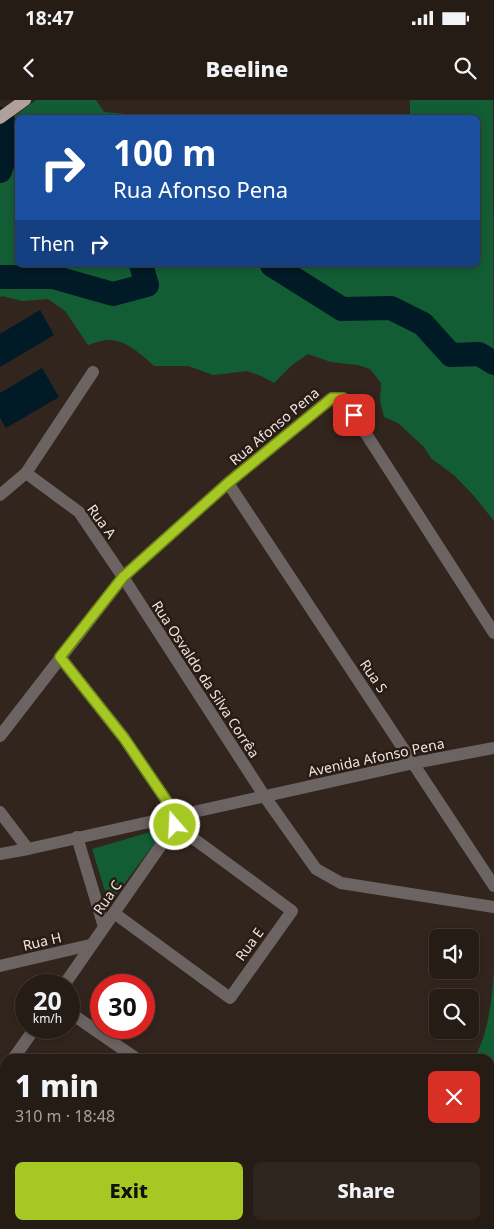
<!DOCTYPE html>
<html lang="en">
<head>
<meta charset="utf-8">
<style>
	:root { --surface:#261c16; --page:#2e251f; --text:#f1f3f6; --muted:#a4a1a1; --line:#423a35; --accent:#a6c822 }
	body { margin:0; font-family:"Noto Sans",sans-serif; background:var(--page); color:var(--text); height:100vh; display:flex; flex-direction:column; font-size:19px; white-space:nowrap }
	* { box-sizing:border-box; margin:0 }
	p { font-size:16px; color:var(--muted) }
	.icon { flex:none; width:28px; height:28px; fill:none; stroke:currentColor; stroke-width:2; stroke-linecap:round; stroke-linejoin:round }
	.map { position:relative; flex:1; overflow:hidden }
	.sheet { position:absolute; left:0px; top:954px; width:495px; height:176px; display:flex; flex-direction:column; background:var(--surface); border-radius:15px 15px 0 0; box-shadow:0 2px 8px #0003,0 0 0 1px var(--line) }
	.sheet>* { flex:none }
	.banner { position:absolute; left:15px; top:15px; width:465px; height:152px; border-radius:8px; box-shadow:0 2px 8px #0003,0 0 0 1px var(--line); background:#1a4fa0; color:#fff; overflow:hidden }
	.fabs { position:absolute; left:429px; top:829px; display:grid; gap:10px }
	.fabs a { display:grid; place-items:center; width:50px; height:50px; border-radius:8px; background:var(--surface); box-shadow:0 2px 8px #0003,0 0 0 1px var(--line); font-size:25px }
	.speed { position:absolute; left:15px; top:874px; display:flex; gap:10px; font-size:25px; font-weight:700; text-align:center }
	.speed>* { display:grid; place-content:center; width:65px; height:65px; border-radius:50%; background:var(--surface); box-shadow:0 2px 8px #0003,0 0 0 1px var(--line); line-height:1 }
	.speed small { font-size:12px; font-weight:400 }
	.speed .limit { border:8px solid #d22; background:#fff; color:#111 }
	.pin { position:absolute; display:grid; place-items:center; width:42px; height:42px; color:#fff; margin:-21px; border-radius:10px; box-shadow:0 2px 8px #0006 }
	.me { position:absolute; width:55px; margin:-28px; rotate:341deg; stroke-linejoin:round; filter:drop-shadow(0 0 4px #0008) }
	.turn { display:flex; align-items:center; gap:18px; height:105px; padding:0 15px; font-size:22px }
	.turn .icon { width:65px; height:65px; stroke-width:2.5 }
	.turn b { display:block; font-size:35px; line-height:42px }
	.then { display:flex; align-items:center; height:48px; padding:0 15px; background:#0003; gap:10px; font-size:19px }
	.round { display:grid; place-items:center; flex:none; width:52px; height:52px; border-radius:8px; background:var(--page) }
	.head { display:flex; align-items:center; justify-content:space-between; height:85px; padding:0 15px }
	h1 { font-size:30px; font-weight:800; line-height:38px }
	.action { display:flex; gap:10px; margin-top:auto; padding:10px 15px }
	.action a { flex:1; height:58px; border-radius:8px; background:var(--accent); color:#111; font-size:20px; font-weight:800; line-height:58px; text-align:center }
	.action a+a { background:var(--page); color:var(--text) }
	.status { display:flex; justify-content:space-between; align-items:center; height:35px; padding:0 25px; background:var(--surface); direction:ltr }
	.status svg { height:14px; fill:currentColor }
	header { display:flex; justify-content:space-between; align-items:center; height:65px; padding:0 15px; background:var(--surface); font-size:22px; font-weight:800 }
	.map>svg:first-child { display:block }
	.green { fill:#135d35 }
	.water { fill:#001a26 }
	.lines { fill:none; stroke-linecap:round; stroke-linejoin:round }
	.river { stroke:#001a26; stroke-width:24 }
	.minor { stroke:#6c6462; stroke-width:12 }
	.major { stroke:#b0a09b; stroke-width:12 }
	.route-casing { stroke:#6c8216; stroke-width:12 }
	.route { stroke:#a6c822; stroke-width:9 }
	.labels { text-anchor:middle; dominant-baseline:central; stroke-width:5; stroke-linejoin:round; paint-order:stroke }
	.street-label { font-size:14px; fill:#ede4df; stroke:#281c14 }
</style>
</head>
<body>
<div class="status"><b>18:47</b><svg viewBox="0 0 49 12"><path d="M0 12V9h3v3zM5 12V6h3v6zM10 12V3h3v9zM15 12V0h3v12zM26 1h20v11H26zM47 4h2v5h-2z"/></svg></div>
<header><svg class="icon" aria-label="back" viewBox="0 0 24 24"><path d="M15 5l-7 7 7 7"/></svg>Beeline<svg class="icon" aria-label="search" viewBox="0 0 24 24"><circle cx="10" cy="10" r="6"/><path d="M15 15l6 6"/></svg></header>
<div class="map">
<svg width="494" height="1129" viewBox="0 0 494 1129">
	<rect width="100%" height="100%" fill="#32251d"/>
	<!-- green -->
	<g class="green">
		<path d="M 36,0 L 96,0 L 104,12 L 126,14 L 132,17 L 18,18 L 18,165 L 478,165 L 478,18 L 410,17 L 410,0 L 493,0 L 494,421 L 474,396 L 455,376 L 431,358 L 424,347 L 398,323 L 384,317 L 380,301 L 381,283 L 370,269 L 358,265 L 331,262 L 308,254 L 292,265 L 274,283 L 261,276 L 247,271 L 213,275 L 188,266 L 154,266 C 142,255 128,242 112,240 C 105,239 95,243 88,245 L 65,211 L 48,199 L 22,201 L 2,196 L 0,198 L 0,27 Z"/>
		<polygon points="154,731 157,740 109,804 92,749"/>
		<path d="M 494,869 L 494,1129 L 453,1129 L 454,1125 L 490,1125 L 490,959 L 474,959 C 489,932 492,899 494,869 Z"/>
		<polygon points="177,1125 313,1125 310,1129 183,1129"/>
	</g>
	<!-- water -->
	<g class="water">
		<polygon points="40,210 54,235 0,267 0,234"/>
		<polygon points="42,268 59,297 6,328 0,318 0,293"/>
	</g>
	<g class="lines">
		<!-- river -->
		<g class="river">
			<path d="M 0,71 C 8,50 13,39 2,19"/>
			<polyline points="272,165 342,209 391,208 423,224 451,255 479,254 494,263"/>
			<polyline points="0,177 53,177 113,194 147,185 141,165"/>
		</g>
		<!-- minor -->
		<g class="minor">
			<polyline points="26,373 79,412 123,477 265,697 316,769 341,783 494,807"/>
			<polyline points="228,383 494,786"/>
			<polyline points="0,395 26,373 93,272"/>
			<polyline points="60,557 124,638 177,716 175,725 64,885"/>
			<polyline points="0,636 123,477 228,383 332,298 343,298 494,533"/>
			<polyline points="0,712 28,749"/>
			<polyline points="77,737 104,827"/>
			<polyline points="0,754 28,749 414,663 494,648"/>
			<polyline points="114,813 230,898 292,811 175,725"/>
			<polyline points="0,866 90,845"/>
			<polyline points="69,912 137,959"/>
			<polyline points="13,959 35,928"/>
			<polyline points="0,977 5,970"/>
			<polyline points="0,989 5,992"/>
			<polyline points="35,1129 37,1125"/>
		</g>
		<!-- major -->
		<polyline class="major" points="0,18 25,0"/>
	</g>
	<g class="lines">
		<!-- route casing -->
		<g class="route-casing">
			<polyline id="route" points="175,725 177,716 124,638 60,557 123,477 228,383 332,298 343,298 354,315"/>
		</g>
		<!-- route -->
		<use href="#route" class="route"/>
	</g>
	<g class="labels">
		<!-- street labels -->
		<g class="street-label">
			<text transform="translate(274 326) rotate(-40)">Rua Afonso Pena</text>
			<text transform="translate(102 421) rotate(54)">Rua A</text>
			<text transform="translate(374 576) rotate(56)">Rua S</text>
			<text transform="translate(206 579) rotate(57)">Rua Osvaldo da Silva Corrêa</text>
			<text transform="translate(376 657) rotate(-12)">Avenida Afonso Pena</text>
			<text transform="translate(107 797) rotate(-55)">Rua C</text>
			<text transform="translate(42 841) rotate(-13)">Rua H</text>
			<text transform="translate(249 844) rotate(-54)">Rua E</text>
		</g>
	</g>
</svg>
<div class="fabs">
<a><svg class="icon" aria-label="sound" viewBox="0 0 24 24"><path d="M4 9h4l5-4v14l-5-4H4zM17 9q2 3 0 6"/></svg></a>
<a><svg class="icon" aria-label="search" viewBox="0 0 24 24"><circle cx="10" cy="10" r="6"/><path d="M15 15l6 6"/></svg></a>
</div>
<div class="speed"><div>20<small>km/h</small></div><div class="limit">30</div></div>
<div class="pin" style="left:354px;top:315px;background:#d93025"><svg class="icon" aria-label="arrive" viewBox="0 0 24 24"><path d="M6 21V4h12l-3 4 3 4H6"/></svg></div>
<svg class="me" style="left:175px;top:725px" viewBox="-20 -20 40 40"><circle r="17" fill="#a6c822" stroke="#fff" stroke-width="3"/><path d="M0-11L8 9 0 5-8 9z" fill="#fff"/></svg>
<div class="banner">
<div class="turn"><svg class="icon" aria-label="right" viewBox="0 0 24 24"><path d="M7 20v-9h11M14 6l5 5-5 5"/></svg><div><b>100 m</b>Rua Afonso Pena</div></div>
<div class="then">Then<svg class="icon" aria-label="right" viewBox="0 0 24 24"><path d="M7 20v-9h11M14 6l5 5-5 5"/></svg></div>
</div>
<section class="sheet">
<div class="head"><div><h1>1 min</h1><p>310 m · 18:48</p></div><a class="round" style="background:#d93025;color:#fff"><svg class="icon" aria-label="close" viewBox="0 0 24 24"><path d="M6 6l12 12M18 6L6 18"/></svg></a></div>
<div class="action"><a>Exit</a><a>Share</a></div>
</section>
</div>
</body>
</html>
